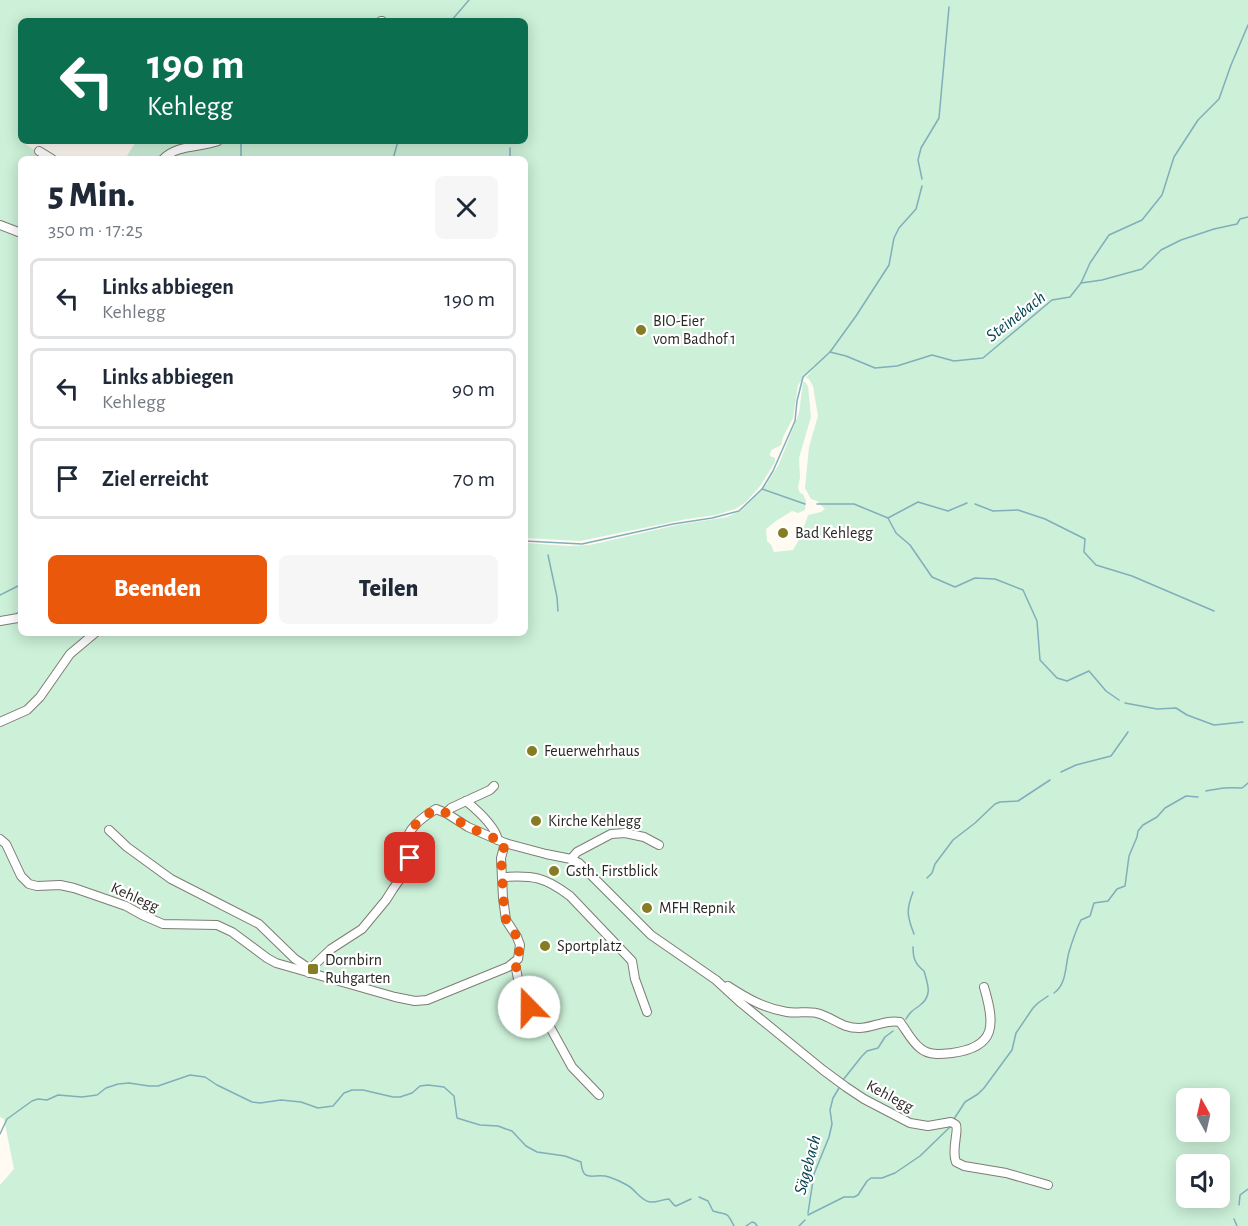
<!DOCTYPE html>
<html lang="de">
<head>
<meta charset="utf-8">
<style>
	:root { --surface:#fff; --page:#f6f6f7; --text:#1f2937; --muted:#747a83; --line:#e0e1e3; --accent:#ea580c }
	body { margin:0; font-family:"Alegreya Sans",sans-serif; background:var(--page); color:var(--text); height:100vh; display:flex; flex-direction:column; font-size:22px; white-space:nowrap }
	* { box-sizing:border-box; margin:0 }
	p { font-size:20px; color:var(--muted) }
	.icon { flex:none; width:33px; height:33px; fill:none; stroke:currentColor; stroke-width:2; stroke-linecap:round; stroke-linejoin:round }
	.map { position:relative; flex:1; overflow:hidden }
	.sheet { position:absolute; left:18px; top:156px; width:510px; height:480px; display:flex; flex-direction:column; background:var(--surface); border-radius:9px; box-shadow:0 3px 15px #0003 }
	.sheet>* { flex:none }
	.banner { position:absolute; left:18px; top:18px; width:510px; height:126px; border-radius:9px; box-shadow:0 3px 15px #0003; background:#0b6e4f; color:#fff; overflow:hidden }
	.needle { width:39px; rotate:352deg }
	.buttons { position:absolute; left:1176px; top:1088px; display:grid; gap:12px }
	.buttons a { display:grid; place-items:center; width:54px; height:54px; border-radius:9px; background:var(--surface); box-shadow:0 3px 15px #0003; font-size:30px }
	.pin { position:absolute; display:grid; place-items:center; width:51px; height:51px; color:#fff; margin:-26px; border-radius:12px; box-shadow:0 3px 9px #0006 }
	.me { position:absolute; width:66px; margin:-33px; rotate:338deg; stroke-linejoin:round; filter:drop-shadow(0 0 4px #0008) }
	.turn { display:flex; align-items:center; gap:21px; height:126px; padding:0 30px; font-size:27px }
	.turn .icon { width:78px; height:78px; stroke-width:2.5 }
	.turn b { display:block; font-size:42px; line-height:51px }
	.round { display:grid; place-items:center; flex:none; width:63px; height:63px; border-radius:9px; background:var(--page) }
	.summary { display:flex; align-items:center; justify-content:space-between; height:102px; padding:0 30px }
	h1 { font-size:36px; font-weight:800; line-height:45px }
	.primary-button { display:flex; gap:12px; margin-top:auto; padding:12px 30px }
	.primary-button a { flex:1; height:69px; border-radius:9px; background:var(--accent); color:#fff; font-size:24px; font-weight:800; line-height:69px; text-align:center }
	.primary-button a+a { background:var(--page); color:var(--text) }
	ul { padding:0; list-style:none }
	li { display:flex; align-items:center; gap:18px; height:81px; margin:0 12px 9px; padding:0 18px; border:3px solid var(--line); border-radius:9px }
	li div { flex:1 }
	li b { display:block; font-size:22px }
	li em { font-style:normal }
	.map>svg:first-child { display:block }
	.green { fill:#ccf0d8; fill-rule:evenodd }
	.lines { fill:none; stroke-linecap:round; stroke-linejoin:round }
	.stream { stroke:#80aebb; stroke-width:1.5 }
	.minor-casing { stroke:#807c75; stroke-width:10 }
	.minor { stroke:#fff; stroke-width:8 }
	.route { stroke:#ea580c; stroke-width:10; stroke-dasharray:0 18 }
	.poi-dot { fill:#857d23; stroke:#fff; stroke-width:2 }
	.labels { text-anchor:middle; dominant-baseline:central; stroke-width:4.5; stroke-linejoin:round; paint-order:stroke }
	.poi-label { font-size:16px; fill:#2a2825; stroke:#fff; text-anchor:start }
	.street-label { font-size:16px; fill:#2a2825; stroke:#fff }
	.water-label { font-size:18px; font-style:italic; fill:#04424f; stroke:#fff }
</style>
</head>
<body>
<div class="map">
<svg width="1248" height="1226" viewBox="0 0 1248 1226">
	<rect width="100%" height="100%" fill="#fffaf2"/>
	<!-- green -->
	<path class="green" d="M 0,0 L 1248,0 L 1248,1226 L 0,1226 L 0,1185 L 14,1169 L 4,1119 L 0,1117 L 0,726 L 22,716 L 67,662 L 98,633 L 525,633 L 525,543 L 569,546 L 590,545 L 677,525 L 727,517 L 741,511 L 766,485 L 779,464 L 799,413 L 803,382 L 805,382 L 808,386 L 811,417 L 799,458 L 800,477 L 798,488 L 800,493 L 803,494 L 806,501 L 805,510 L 798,513 L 792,511 L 776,521 L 766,529 L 767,541 L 771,545 L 774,552 L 793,550 L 801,536 L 808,515 L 821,512 L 825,509 L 817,501 L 811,499 L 805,488 L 809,447 L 818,416 L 813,386 L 809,379 L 806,378 L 814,367 L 814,365 L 798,385 L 793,418 L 783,437 L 781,445 C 776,449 770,447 770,456 L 775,458 L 775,462 L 761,485 L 746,502 L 735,509 L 716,515 L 687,519 L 580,541 L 525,538 L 525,159 L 125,159 L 135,143 L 133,141 L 525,141 L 525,21 L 21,21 L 21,141 L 47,159 L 21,159 L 21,633 L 89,633 L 74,646 L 54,670 L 35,697 L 24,708 L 0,719 ZM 1186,1098 L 1220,1098 L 1220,1131 L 1186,1131 ZM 1186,1164 L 1220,1164 L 1220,1197 L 1186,1197 Z"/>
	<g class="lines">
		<!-- stream -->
		<g class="stream">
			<polyline points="451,21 469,0"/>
			<polyline points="241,159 241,141"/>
			<polyline points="393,159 398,141"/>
			<polyline points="510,159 510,148"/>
			<polyline points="922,179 918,160 921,148 939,118 949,7"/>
			<polyline points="1081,283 1102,280 1142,269 1161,250 1181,240 1214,229 1237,224 1240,219 1248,217"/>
			<polyline points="830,352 846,356 875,368 897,366 932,355 954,361 983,358 1052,300 1070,297 1081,283 1090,263 1109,235 1142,220 1162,195 1174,157 1198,120 1219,99 1231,65 1248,25"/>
			<polyline points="762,489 805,504"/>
			<polyline points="817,504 854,504 888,518 918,502 948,511 967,503"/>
			<polyline points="975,504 993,511 1018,510 1045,519 1085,539 1084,552 1096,565 1132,576 1214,611"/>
			<polyline points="888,518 896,533 910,545 932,577 955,587 975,578 995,579 1023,590 1037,621 1040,660 1057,678 1067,681 1089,671 1106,691 1119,700"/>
			<polyline points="525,541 582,544 673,524 712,518 739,511 762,489 773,471 795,421 797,401 803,377 830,352 856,316 889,265 894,238 899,228 916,209 922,186"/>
			<polyline points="548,555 557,597 558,611"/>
			<polyline points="0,595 18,586 21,587"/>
			<polyline points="1125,703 1157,709 1176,708 1187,715 1214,725 1243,722"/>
			<polyline points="1061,772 1076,765 1111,756 1128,732"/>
			<path d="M 1206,791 C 1222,788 1227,787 1242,788 L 1248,783"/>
			<polyline points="927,878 932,873 935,864 953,840 975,823 995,804 1000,802 1018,801 1050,780"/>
			<path d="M 913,892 C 906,910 907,916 914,934"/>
			<path d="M 1054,993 C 1067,984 1065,966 1069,952 C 1072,942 1076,930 1081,920 L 1090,916 L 1094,903 L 1108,901 L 1117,889 L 1125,886 L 1129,856 L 1137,837 L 1138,831 L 1143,825 L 1157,817 L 1165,808 L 1186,796 L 1198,797"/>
			<path d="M 906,1019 C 910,1012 913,1010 919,1006 C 933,996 928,985 924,971 C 915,964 913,958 913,947"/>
			<polyline points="843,1080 862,1056 867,1051 878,1048 885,1037 893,1031"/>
			<polyline points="954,1119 965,1102 978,1094 984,1088 1012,1050 1016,1033 1033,1008 1038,1003 1048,996"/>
			<path d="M 0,1134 L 7,1119 L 32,1101 L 38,1099 L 47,1100 L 58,1095 L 82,1097 L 97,1095 L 106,1088 L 118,1084 L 129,1083 L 149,1086 L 158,1086 L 190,1075 L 205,1077 L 217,1085 L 252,1102 L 260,1103 L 281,1100 L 301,1102 L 318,1108 L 333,1106 L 344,1093 L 352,1090 L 363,1090 L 393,1097 L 400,1097 L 412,1093 L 420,1086 L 428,1085 L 444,1087 L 454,1096 L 457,1118 L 480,1125 L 498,1126 L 506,1129 L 512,1131 L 526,1146 L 537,1152 L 565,1156 L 581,1162 C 583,1185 594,1172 609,1177 C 615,1179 622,1182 627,1185 C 636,1190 640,1200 650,1202 C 657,1203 662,1199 669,1199 L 674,1205 L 676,1206 L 691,1199"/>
			<path d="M 699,1197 L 708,1201 L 713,1211 C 728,1216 726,1210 734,1226"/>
			<polyline points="1239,1205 1240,1195 1248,1189"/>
			<polyline points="808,1213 814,1174 829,1137 832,1124 830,1110 833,1098 839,1088"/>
			<polyline points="808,1215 844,1197 854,1197 858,1195 867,1181 871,1178 882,1178 895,1173 920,1156 950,1127"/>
			<polyline points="1234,1219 1237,1226"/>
			<polyline points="746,1226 752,1222 755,1223 757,1226"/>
			<polyline points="799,1226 805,1220"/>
		</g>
		<!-- minor casing -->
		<g class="minor-casing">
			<g id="minor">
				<polyline points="381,21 382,21"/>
				<polyline points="39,151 52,159"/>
				<path d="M 163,159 C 178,144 199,148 218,141"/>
				<polyline points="0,225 21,233"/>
				<polyline points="0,621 18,618 21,616"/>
				<polyline points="0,722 27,710 40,697 70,654 95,633"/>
				<path d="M 466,801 C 477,810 495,826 498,840"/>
				<polyline points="446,813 451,808 490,790 494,786"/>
				<polyline points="109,830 127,847 171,879 259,924 295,959 310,969"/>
				<polyline points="0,839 6,844 21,876 29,884 37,886 60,885 74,888 126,906 142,915 163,924 217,925 232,932 267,958 276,963 395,997 415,1001 427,1000 508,967 518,959 520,945 517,937 506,920 503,898 501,858 505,843"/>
				<polyline points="571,859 577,852 611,834 625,833 644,837 659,845"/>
				<path d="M 503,877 C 533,875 545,877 570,896 L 632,961 L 635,979 L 647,1012"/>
				<path d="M 514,963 C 519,974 517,987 523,997 C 530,1010 542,1016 550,1027 L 572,1067 L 599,1095"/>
				<path d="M 309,973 L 310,969 L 331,949 L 362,929 L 386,900 L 393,889 L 412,862 C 410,857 407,853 406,848 C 404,830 423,817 436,809 L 446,813 L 468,827 L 505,843 L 546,854 L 571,859 L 579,863 L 651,935 L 716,980 L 741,1003 L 823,1070 L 846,1087 L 864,1099 L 910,1123 L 928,1126 L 951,1122 C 953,1123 955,1124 956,1125 C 959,1131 951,1150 956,1162 L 964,1166 L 1006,1173 L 1048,1185"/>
				<path d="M 728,986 C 748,999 764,1008 787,1012 C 798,1014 810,1010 820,1014 C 835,1019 842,1028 859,1028 C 873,1028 886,1019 900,1022 C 906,1030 912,1042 920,1048 C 929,1056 942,1054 952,1053 C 997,1047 995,1024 984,987"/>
			</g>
		</g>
		<!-- minor -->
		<use href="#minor" class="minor"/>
	</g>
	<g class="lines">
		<!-- route -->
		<path class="route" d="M 410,858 C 400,835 417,820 436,809 L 446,813 L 468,827 L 505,843 L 501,858 L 504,907 L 506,920 L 517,937 L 520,945 L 518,959 L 514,963 L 517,969 L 521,994 L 529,1007"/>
	</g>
	<!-- markers -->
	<g class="poi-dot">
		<circle cx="641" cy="330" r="6"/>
		<circle cx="783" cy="533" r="6"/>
		<circle cx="532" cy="751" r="6"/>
		<circle cx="536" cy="821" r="6"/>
		<circle cx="554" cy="871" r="6"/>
		<circle cx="647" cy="908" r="6"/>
		<circle cx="545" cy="946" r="6"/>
		<rect x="307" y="963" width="12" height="12" rx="3"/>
	</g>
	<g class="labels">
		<!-- poi labels -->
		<g class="poi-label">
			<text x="653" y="321">BIO-Eier<tspan x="653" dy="18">vom Badhof 1</tspan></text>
			<text x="795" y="533">Bad Kehlegg</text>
			<text x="544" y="751">Feuerwehrhaus</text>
			<text x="548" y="821">Kirche Kehlegg</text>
			<text x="566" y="871">Gsth. Firstblick</text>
			<text x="659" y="908">MFH Repnik</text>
			<text x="557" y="946">Sportplatz</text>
			<text x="325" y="960">Dornbirn<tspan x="325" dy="18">Ruhgarten</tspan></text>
		</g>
		<!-- street labels -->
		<g class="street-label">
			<text transform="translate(135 897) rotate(24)">Kehlegg</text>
			<text transform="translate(890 1096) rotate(28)">Kehlegg</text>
		</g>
		<!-- water labels -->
		<g class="water-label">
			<text transform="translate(1016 317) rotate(-38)">Steinebach</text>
			<text transform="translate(808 1165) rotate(-75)">Sägebach</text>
		</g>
	</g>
</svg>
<div class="buttons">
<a><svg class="needle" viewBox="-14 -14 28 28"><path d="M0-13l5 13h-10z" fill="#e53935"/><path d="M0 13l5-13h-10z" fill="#747a83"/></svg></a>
<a><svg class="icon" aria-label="sound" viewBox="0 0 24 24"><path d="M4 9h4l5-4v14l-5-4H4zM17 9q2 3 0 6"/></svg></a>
</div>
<div class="pin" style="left:410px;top:858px;background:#d93025"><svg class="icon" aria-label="arrive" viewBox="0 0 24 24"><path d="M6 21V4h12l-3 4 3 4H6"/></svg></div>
<svg class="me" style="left:529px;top:1007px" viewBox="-20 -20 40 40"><circle r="19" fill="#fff"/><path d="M0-13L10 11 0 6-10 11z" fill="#ea580c"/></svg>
<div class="banner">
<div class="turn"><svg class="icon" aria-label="left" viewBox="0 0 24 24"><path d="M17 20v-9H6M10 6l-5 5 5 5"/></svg><div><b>190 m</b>Kehlegg</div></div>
</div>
<section class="sheet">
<div class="summary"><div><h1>5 Min.</h1><p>350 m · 17:25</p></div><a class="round"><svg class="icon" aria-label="close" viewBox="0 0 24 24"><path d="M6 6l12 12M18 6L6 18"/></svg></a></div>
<ul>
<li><svg class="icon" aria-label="left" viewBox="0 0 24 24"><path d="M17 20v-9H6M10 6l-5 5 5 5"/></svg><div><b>Links abbiegen</b><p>Kehlegg</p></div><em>190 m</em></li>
<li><svg class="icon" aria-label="left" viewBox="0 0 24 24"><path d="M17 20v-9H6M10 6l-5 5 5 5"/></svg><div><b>Links abbiegen</b><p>Kehlegg</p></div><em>90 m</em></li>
<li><svg class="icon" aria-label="arrive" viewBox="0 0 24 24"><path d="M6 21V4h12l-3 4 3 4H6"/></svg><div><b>Ziel erreicht</b></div><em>70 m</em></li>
</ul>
<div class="primary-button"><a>Beenden</a><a>Teilen</a></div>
</section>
</div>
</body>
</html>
